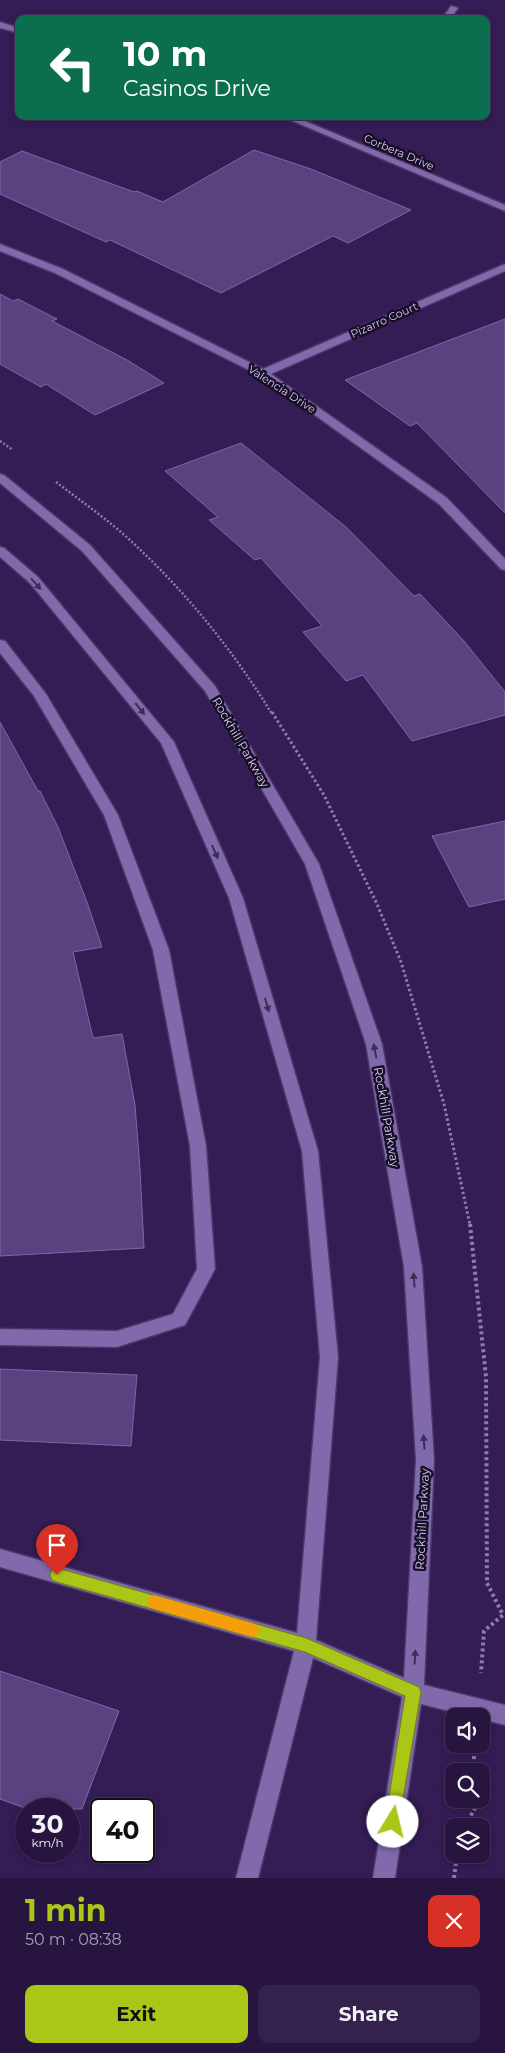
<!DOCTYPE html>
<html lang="en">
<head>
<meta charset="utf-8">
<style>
	:root { --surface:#271540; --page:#33224b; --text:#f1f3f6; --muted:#a49fb1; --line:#433459; --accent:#aac718 }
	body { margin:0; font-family:Montserrat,sans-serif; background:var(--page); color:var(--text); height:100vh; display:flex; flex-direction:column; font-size:19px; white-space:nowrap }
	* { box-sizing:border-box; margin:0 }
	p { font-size:16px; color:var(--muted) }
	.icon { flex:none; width:28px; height:28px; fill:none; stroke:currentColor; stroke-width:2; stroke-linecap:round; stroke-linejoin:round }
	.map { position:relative; height:1878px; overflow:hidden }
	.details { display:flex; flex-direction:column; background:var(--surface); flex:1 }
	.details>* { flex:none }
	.guide { position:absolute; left:15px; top:15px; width:475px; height:105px; border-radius:10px; box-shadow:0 2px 8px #0003,0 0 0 1px var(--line); background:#0b6e4f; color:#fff; overflow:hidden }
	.buttons { position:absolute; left:445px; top:1708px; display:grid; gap:10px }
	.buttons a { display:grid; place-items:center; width:45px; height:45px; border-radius:10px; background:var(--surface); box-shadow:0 2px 8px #0003,0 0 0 1px var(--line); font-size:25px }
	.speed { position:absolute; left:15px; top:1798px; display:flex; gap:10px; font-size:25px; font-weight:700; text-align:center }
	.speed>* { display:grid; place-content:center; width:65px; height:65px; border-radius:50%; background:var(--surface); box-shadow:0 2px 8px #0003,0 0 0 1px var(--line); line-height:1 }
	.speed small { font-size:12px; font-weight:400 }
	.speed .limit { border:2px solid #111; border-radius:8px; background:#fff; color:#111 }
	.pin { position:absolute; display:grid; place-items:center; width:42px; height:42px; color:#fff; margin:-51px -21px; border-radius:50% 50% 50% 0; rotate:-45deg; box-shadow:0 0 5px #0007 }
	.pin .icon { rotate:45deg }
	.me { position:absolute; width:55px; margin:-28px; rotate:9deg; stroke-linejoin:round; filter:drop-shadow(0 0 4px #0008) }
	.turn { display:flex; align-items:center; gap:18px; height:105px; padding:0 25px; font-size:22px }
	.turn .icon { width:65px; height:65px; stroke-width:2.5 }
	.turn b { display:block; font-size:35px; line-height:42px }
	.round { display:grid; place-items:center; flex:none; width:52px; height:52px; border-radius:10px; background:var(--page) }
	.summary { display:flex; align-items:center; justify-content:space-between; height:85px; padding:0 25px }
	h1 { font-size:30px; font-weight:700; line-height:38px; color:var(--accent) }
	.primary-button { display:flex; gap:10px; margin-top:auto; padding:10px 25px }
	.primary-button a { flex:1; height:58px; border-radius:10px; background:var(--accent); color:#111; font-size:20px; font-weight:700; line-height:58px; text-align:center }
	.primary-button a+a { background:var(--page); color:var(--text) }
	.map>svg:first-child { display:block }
	.building { fill:#59427f; stroke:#7e67a7 }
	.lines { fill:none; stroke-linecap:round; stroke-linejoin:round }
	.minor-casing { stroke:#4d3668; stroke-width:3 }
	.path-far2 { stroke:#8d7ca9; stroke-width:2.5; stroke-dasharray:2 2; stroke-linecap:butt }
	.path-far1 { stroke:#8d7ca9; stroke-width:3; stroke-dasharray:2.5 2.5; stroke-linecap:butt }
	.path { stroke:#8d7ca9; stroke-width:4; stroke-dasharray:3 3; stroke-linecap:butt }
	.minor { fill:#816aab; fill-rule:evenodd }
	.oneway { fill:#3c2e55 }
	.route { fill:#aac718; stroke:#6e8110 }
	.slow { fill:#f59e0b }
	.labels { text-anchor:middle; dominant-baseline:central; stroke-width:5; stroke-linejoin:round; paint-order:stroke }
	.far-street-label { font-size:11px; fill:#d7ccf0; stroke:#170e27 }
	.street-label { font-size:12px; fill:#d7ccf0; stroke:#170e27 }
</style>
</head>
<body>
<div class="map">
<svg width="505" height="1878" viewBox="0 0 505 1878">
	<rect width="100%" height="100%" fill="#341c55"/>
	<!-- building -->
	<g class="building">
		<polygon points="254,150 311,169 411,210 348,243 333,236 221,293 127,248 110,240 106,242 0,194 0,162 22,151 134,192 137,191 163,202"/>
		<polygon points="0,294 13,301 18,299 57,319 52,321 127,360 164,383 95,415 46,384 41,387 0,364"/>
		<polygon points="505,319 505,513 417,423 410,426 345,380"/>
		<polygon points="241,443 346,527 414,596 420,594 464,641 505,692 505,715 412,741 363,675 346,681 303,632 322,626 261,558 255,560 209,520 218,517 165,471"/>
		<polygon points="0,722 38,791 40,791 58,827 88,905 102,947 73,952 93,1038 122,1034 135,1105 140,1169 144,1248 0,1256"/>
		<polygon points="505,821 505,899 469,907 432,836"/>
		<polygon points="0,1369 137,1375 131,1446 0,1440"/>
		<polygon points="0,1671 119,1711 82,1809 28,1809 0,1799"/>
	</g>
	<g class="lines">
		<!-- minor casing -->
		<g class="minor-casing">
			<g id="minor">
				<polygon points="451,6 458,8 450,19 442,19"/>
				<polygon points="0,22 19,28 19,33 0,28"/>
				<polygon points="281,116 293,116 505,205 505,211"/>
				<polygon points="0,244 63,269 263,369 505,264 505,271 271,374 447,498 505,559 505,570 501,569 439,504 259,375 55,273 0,251"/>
				<polygon points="0,474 4,475 90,545 215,686 319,864 382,1044 422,1267 434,1460 424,1685 505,1705 505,1725 481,1719 481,1716 469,1716 421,1704 395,1878 373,1878 402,1697 313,1658 258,1878 236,1878 294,1651 0,1567 0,1549 297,1633 320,1357 302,1151 229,898 161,743 30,583 0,557 0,547 4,548 38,577 174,742 243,898 318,1151 338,1357 316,1640 404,1678 416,1460 404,1267 366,1044 305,864 205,691 82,551 0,483"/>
				<polygon points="0,640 5,641 46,694 118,815 169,950 206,1146 215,1269 185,1325 117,1347 0,1345 0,1329 117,1331 173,1314 197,1269 190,1146 153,950 104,815 34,696 0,653"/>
			</g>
		</g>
		<!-- path-far2 -->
		<g class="path-far2">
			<polyline points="0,441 13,450"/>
			<path d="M 56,482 C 82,502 110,521 133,543 C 187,593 234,652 272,714"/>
		</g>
		<!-- path-far1 -->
		<polyline class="path-far1" points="272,712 324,795 377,904 401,962 444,1104 470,1225"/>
		<!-- path -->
		<g class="path">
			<polyline points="470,1224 486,1377 487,1583 503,1615 484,1631 481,1673"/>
			<polyline points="473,1771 475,1744"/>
			<polyline points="481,1789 484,1792 481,1797"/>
			<polyline points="465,1826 480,1799"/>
			<polyline points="454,1878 457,1854"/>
		</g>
		<!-- minor -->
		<use href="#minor" class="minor"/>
	</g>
	<!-- one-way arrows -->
	<defs><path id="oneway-solid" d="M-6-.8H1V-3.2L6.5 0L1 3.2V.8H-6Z" transform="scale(1.25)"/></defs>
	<g class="oneway">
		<use href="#oneway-solid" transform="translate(36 584) rotate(48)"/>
		<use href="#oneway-solid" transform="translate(140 709) rotate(51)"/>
		<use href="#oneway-solid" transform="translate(215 852) rotate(66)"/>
		<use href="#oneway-solid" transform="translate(267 1005) rotate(74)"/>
		<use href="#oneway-solid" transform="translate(375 1051) rotate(-101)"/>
		<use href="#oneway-solid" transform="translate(414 1280) rotate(-94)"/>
		<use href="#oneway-solid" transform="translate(424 1442) rotate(-94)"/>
		<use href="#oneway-solid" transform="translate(415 1657) rotate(-87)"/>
	</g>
	<!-- route -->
	<polygon class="route" points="57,1568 306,1638 419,1687 421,1692 398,1828 393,1830 387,1828 385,1822 405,1696 305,1652 57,1582 52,1580 50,1575 52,1570"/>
	<!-- slow -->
	<polygon class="slow" points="154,1595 252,1623 257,1625 260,1630 257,1635 252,1637 154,1609 149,1607 147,1602 149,1597"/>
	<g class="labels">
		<!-- far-street labels -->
		<g class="far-street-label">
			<text transform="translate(399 152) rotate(23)">Corbera Drive</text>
			<text transform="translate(384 320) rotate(-24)">Pizarro Court</text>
			<text transform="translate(282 389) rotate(33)">Valencia Drive</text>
		</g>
		<!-- street labels -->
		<g class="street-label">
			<text transform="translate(241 742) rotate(60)">Rockhill Parkway</text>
			<text transform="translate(387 1117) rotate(80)">Rockhill Parkway</text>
			<text transform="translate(422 1519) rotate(-87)">Rockhill Parkway</text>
		</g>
	</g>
</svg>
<div class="buttons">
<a><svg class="icon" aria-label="sound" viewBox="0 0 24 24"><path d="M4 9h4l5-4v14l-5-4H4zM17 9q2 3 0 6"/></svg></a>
<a><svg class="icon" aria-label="search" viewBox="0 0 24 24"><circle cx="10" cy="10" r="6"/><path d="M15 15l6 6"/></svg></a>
<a><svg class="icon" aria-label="layers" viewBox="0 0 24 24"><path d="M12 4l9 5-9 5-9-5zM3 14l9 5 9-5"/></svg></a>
</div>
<div class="speed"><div>30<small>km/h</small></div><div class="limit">40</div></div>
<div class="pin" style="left:57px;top:1575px;background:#d93025"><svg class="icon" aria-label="arrive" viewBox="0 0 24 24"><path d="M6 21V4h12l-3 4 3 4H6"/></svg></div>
<svg class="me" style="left:393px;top:1822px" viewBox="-20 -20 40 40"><circle r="19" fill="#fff"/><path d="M0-13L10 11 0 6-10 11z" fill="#aac718"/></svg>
<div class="guide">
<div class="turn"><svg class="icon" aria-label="left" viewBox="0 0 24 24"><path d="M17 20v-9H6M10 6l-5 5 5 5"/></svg><div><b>10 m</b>Casinos Drive</div></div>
</div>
</div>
<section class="details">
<div class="summary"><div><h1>1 min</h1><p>50 m · 08:38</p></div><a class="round" style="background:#d93025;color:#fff"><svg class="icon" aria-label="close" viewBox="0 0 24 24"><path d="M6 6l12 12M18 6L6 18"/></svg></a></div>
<div class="primary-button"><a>Exit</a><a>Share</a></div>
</section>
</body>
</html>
